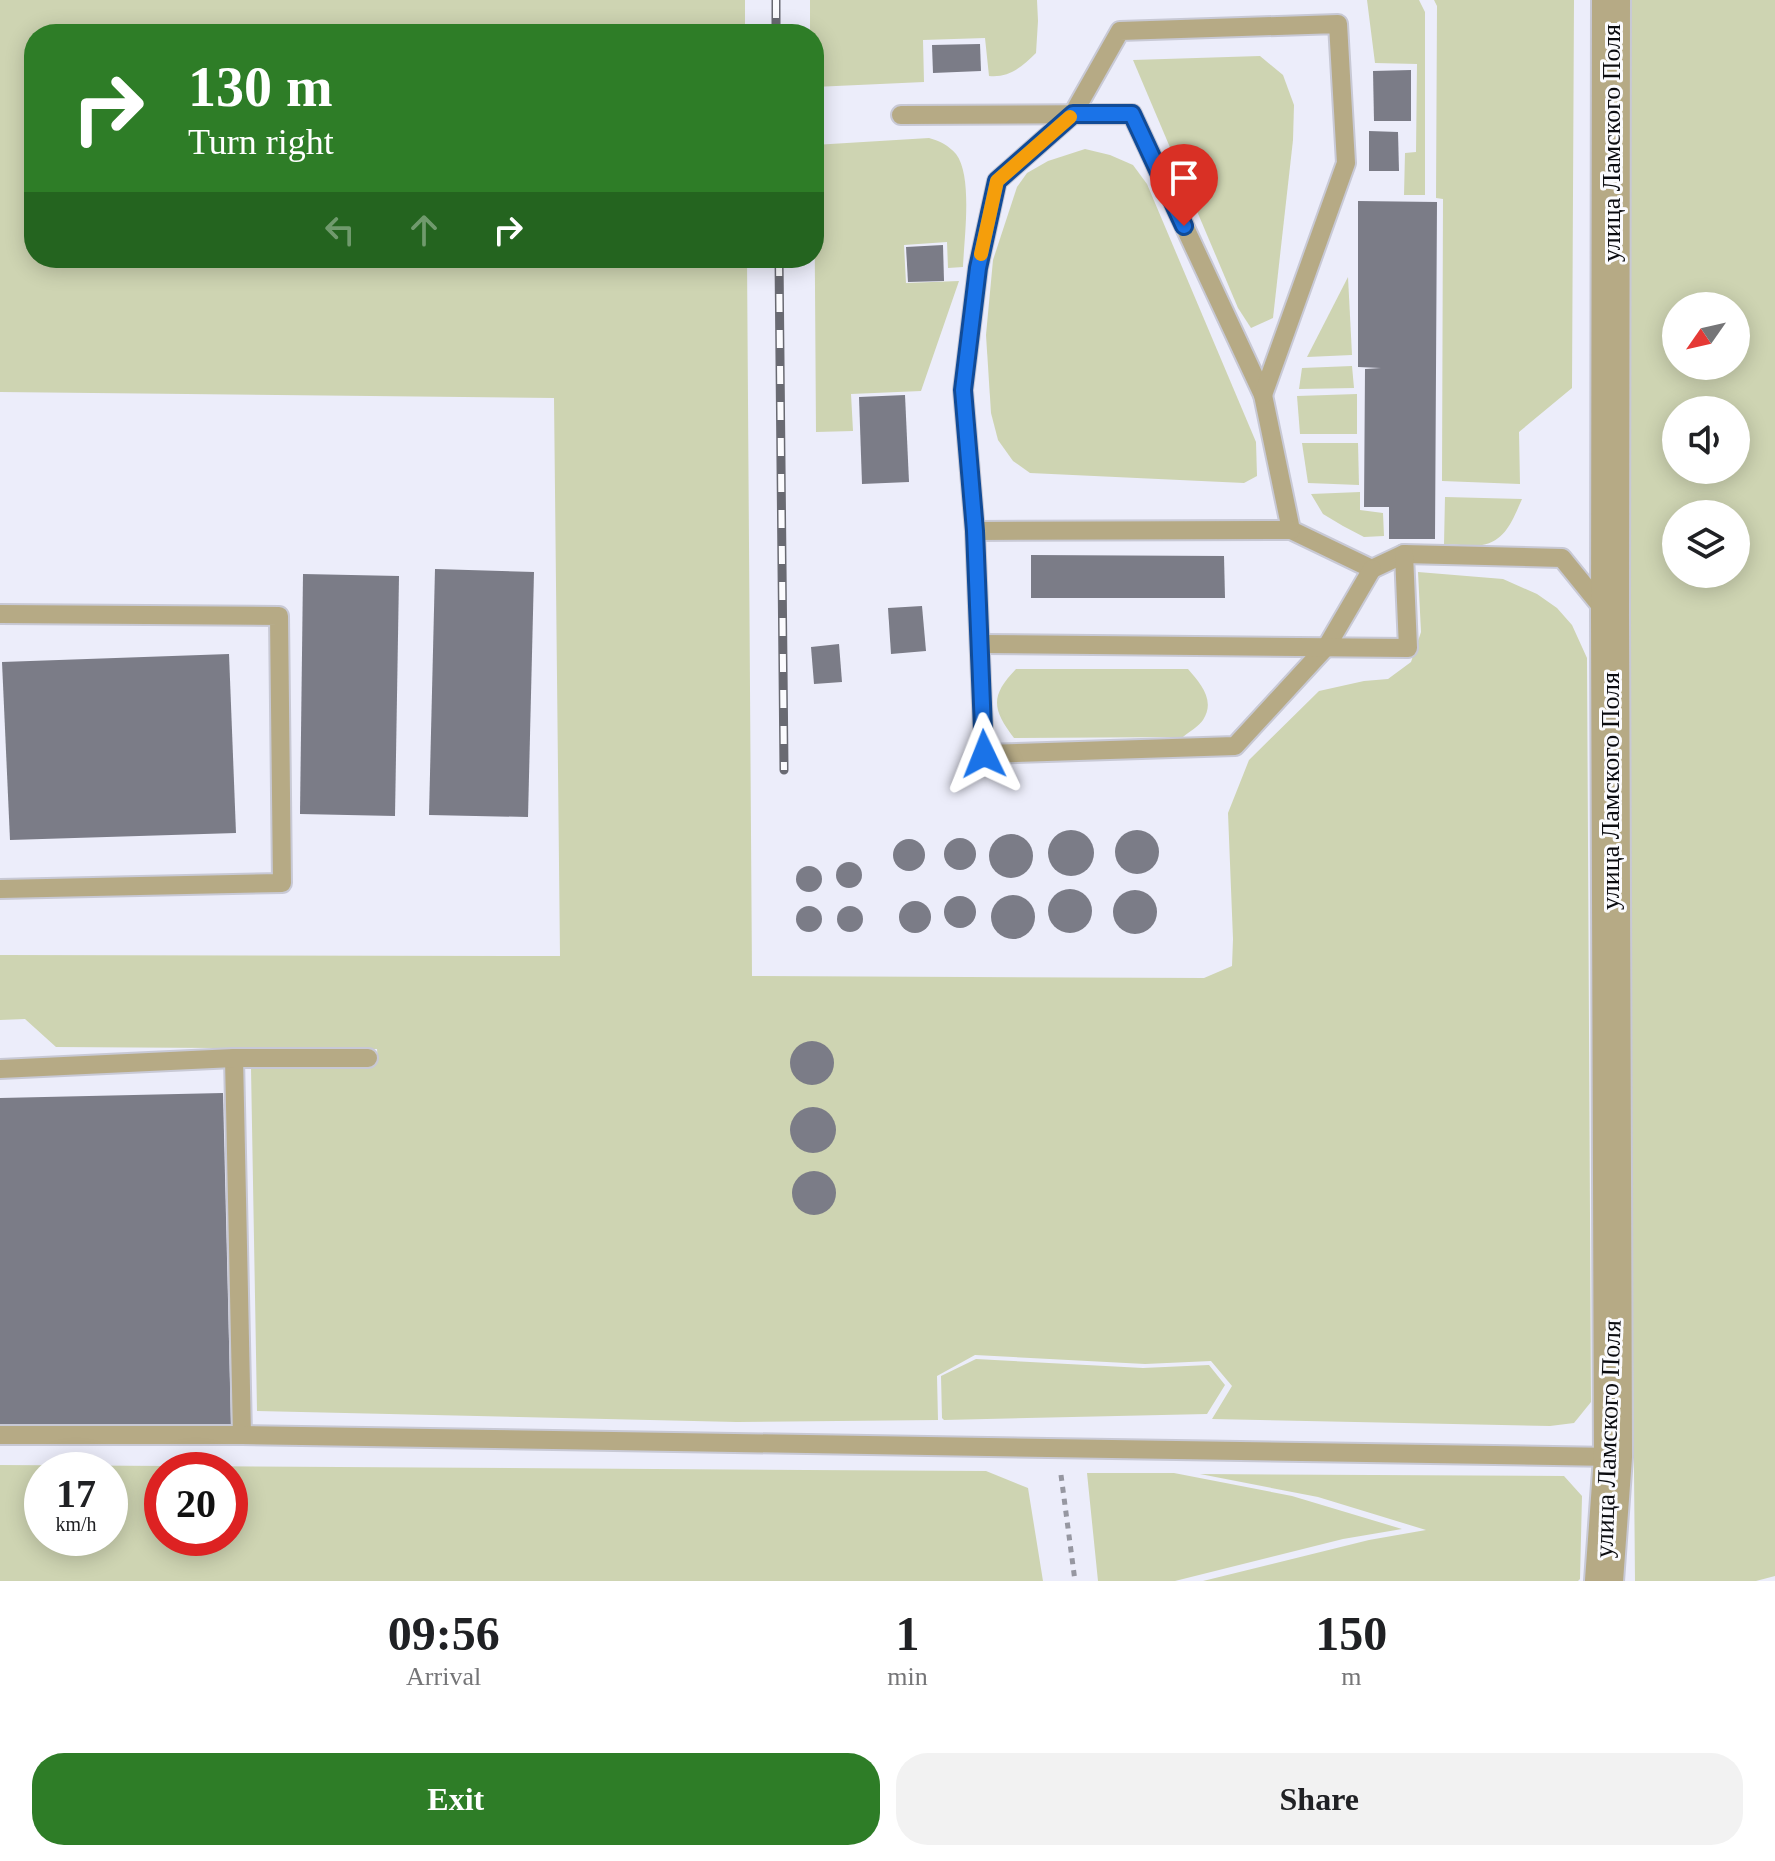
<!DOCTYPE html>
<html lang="en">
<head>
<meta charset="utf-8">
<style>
	:root { --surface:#fff; --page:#f2f2f2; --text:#202124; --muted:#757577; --accent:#2e7d27 }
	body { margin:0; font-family:"Times New Roman",serif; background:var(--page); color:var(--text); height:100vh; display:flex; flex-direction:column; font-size:30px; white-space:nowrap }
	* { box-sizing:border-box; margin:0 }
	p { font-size:26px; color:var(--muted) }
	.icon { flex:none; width:44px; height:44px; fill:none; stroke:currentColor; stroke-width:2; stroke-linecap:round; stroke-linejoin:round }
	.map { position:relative; height:1581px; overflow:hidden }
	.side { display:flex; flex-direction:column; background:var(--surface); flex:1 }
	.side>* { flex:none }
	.guide { position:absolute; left:24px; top:24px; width:800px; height:244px; border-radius:32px; box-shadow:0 4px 20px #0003; background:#2e7d27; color:#fff; overflow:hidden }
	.needle { width:52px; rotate:236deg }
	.buttons { position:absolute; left:1662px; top:292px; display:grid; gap:16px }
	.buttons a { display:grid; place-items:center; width:88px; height:88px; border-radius:50%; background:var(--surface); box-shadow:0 4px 20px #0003; font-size:40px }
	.speed { position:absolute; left:24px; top:1452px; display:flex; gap:16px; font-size:40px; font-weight:700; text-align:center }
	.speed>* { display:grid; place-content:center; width:104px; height:104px; border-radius:50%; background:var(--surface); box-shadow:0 4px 20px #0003; line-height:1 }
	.speed small { font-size:20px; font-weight:400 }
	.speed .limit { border:12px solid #d22; background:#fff; color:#111 }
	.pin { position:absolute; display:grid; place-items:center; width:68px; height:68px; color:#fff; margin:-82px -34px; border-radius:50% 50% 50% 0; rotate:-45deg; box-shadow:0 0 8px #0007 }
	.pin .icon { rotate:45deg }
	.me { position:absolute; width:88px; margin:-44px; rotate:358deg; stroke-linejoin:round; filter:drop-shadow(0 0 6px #0008) }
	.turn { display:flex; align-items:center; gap:28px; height:168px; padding:0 32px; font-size:36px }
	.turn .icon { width:104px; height:104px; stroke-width:2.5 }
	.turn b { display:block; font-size:56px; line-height:68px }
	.lanes { display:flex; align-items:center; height:76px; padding:0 32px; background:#0003; justify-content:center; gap:40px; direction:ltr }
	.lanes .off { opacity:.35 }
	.eta { display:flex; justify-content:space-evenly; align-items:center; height:136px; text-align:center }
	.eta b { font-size:48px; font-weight:700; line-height:56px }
	.button { display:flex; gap:16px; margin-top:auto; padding:16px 32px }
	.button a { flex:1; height:92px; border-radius:32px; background:var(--accent); color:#fff; font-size:32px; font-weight:700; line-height:92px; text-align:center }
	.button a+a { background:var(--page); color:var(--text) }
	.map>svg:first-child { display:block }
	.green { fill:#ced4b2; fill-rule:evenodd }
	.building { fill:#7b7c87 }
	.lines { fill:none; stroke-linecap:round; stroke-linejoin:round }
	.lane-casing { stroke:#c8c9d5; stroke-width:22 }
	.street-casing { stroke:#c8c9d5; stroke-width:42 }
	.path { stroke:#9697a1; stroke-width:5; stroke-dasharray:6 6; stroke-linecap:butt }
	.lane { stroke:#b6aa85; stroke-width:18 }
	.street { stroke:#b6aa85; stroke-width:38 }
	.rail-casing { stroke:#696a72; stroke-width:9 }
	.rail { stroke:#fbfbfe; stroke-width:6; stroke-dasharray:18; stroke-linecap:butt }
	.route-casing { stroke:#114b97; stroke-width:20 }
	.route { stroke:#1a73e8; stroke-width:14 }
	.slow { stroke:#f59e0b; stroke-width:14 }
	.labels { text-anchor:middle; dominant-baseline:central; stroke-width:6; stroke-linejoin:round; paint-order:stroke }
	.street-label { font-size:26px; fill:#0b0c10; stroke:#fbfbfe }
</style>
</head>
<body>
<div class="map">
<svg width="1775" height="1581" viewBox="0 0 1775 1581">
	<rect width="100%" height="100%" fill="#ecedfa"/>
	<!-- green -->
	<g class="green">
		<polygon points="0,0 745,0 745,34 34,34 34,258 747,258 752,976 1204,978 1232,966 1233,939 1228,813 1249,760 1319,691 1364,681 1388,679 1411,662 1421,632 1418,572 1503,579 1537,594 1557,608 1572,625 1587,658 1591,1402 1574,1423 1550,1426 1212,1419 1232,1386 1211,1361 1145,1364 975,1355 937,1376 938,1420 737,1422 257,1411 251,1068 378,1062 377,1049 56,1047 25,1019 0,1020 0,955 560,956 554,398 0,392"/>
		<path d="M 810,0 L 1037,0 L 1038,21 L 1036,53 C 1022,67 1009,78 989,76 L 985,38 L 923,40 L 924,82 L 814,87 L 814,34 L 810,34 Z"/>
		<polygon points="1367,0 1419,0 1425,12 1425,195 1404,195 1405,153 1416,152 1417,64 1375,63"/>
		<polygon points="1434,0 1574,0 1572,388 1519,432 1520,484 1442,481 1443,199 1436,198 1437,6"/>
		<path d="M 1629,0 L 1775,0 L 1775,1576 L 1756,1581 L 1635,1581 L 1626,569 ZM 1676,306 L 1736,306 L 1736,366 L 1676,366 ZM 1676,410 L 1736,410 L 1736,470 L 1676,470 ZM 1676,514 L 1736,514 L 1736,574 L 1676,574 Z"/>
		<polygon points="1260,56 1283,75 1294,105 1293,140 1273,318 1251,328 1238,308 1133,60"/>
		<path d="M 929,138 C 940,141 948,145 956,154 C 973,176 964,239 963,267 L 948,268 L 947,242 L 904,245 L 906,283 L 959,281 L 921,391 L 851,394 L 853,431 L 816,432 L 814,145 Z"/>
		<polygon points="1085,149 1110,155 1133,165 1147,184 1256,442 1257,476 1244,483 1030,473 1013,461 998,440 991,413 986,335 993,260 1017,187 1027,173 1048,161"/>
		<polygon points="1348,277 1352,355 1307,357"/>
		<polygon points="1352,366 1354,388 1299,389 1302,368"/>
		<polygon points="1357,394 1357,434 1300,434 1297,396"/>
		<polygon points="1302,443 1358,443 1359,485 1308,483"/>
		<polygon points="1360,492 1360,510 1383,513 1384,536 1364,537 1343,526 1323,514 1311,494"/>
		<path d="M 1445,497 L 1522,499 C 1513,519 1506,541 1482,545 C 1470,547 1455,544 1444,544 Z"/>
		<path d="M 1016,669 L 1188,669 C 1200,683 1216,700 1203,720 C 1199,726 1189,732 1183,737 L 1014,738 C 992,709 990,696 1016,669 Z"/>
		<polygon points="976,1359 1143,1368 1209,1365 1225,1385 1207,1414 944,1420 942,1418 941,1376"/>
		<path d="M 0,1465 L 986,1471 L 1028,1488 L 1043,1581 L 0,1581 ZM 42,1470 L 110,1470 L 110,1538 L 42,1538 ZM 162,1470 L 230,1470 L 230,1538 L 162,1538 Z"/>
		<polygon points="1087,1473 1174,1473 1292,1496 1402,1529 1343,1539 1175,1581 1098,1581"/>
		<polygon points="1200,1474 1564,1476 1582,1496 1580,1579 1578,1581 1203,1581 1369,1540 1426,1530 1318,1497"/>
	</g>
	<!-- building -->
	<g class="building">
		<polygon points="980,44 981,71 933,73 932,45"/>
		<polygon points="1411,70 1411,121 1374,121 1373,71"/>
		<polygon points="1369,131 1398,132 1399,171 1369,171"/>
		<polygon points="1358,201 1437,202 1435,539 1389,539 1389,507 1364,507 1365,369 1381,368 1358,367"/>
		<polygon points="943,245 944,281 908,282 906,247"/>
		<polygon points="905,395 909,482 862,484 859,397"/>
		<polygon points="1031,555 1224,556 1225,598 1031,598"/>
		<polygon points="435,569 534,572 528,817 429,815"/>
		<polygon points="303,574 399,576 395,816 300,814"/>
		<polygon points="922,606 926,651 891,654 888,608"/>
		<polygon points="839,644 842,682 814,684 811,647"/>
		<polygon points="229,654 236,833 10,840 2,662"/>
		<circle cx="1137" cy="852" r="22"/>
		<circle cx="1071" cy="853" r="23"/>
		<circle cx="1011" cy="856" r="22"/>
		<circle cx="960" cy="854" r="16"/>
		<circle cx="909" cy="855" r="16"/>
		<circle cx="849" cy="875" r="13"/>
		<circle cx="809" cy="879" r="13"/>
		<circle cx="1070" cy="911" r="22"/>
		<circle cx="1135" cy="912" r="22"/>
		<circle cx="1013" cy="917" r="22"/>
		<circle cx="960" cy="912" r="16"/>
		<circle cx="915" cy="917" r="16"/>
		<circle cx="809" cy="919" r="13"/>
		<circle cx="850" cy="919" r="13"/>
		<circle cx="812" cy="1063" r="22"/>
		<polygon points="223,1093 231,1424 0,1428 0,1098"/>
		<circle cx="813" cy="1130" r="23"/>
		<circle cx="814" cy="1193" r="22"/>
	</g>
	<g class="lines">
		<!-- lane casing -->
		<g class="lane-casing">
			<g id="lane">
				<polyline points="901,115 1132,114 1263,395 1291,530 1372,569 1404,554 1562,558 1605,611"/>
				<polyline points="1263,395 1346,163 1338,24 1120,31 1073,114 997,181 978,268 963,390 975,531 984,754 1235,746 1327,646 1372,569"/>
				<polyline points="975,531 1291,530"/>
				<polyline points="0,614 279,616 282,883 0,889"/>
				<polyline points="981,644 1408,648 1404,554"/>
				<polyline points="234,1058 242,1435"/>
				<polyline points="0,1069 234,1058 368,1058"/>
				<polyline points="0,1435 242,1435 1613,1457"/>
			</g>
		</g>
		<!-- street casing -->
		<g class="street-casing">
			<polyline id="street" points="1604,1581 1613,1457 1610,616 1611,0"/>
		</g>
		<!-- path -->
		<polyline class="path" points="1061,1475 1075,1581"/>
		<!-- lane -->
		<use href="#lane" class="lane"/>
		<!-- street -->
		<use href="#street" class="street"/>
		<!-- rail casing -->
		<g class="rail-casing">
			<g id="rail">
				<polyline points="776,0 776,34"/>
				<polyline points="779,258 784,770"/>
			</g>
		</g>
		<!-- rail -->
		<use href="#rail" class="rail"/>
	</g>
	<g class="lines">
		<!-- route casing -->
		<g class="route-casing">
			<polyline id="route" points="984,754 975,531 963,390 978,268 997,181 1073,114 1132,114 1184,226"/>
		</g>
		<!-- route -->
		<use href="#route" class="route"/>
		<!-- slow -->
		<polyline class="slow" points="981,254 997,181 1070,117"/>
	</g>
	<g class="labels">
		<!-- street labels -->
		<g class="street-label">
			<text transform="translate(1611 143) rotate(-90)">улица Ламского Поля</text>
			<text transform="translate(1610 791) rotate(-90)">улица Ламского Поля</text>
			<text transform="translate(1608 1439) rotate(-88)">улица Ламского Поля</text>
		</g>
	</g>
</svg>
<div class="buttons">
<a><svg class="needle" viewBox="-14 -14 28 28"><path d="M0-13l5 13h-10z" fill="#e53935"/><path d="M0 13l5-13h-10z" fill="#757577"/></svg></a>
<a><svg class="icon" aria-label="sound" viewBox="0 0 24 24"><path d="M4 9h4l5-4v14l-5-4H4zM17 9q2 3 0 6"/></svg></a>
<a><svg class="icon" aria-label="layers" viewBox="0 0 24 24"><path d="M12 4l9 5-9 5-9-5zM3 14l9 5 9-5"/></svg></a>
</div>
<div class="speed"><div>17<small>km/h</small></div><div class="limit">20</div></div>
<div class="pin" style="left:1184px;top:226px;background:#d93025"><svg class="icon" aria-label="arrive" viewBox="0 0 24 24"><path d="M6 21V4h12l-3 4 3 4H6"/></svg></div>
<svg class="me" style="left:984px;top:754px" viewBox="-20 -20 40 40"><path d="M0-17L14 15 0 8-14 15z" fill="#1a73e8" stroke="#fff" stroke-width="4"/></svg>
<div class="guide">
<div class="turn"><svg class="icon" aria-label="right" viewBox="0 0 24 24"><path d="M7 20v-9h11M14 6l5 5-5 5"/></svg><div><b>130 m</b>Turn right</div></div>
<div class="lanes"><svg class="icon off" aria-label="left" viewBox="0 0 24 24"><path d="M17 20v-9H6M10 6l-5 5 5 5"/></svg><svg class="icon off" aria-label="ahead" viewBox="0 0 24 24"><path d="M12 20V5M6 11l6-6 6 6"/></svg><svg class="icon" aria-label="right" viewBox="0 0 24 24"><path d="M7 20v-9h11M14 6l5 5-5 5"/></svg></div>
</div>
</div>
<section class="side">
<div class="eta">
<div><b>09:56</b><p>Arrival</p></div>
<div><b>1</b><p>min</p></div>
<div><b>150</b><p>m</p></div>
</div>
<div class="button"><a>Exit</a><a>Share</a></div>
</section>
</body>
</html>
